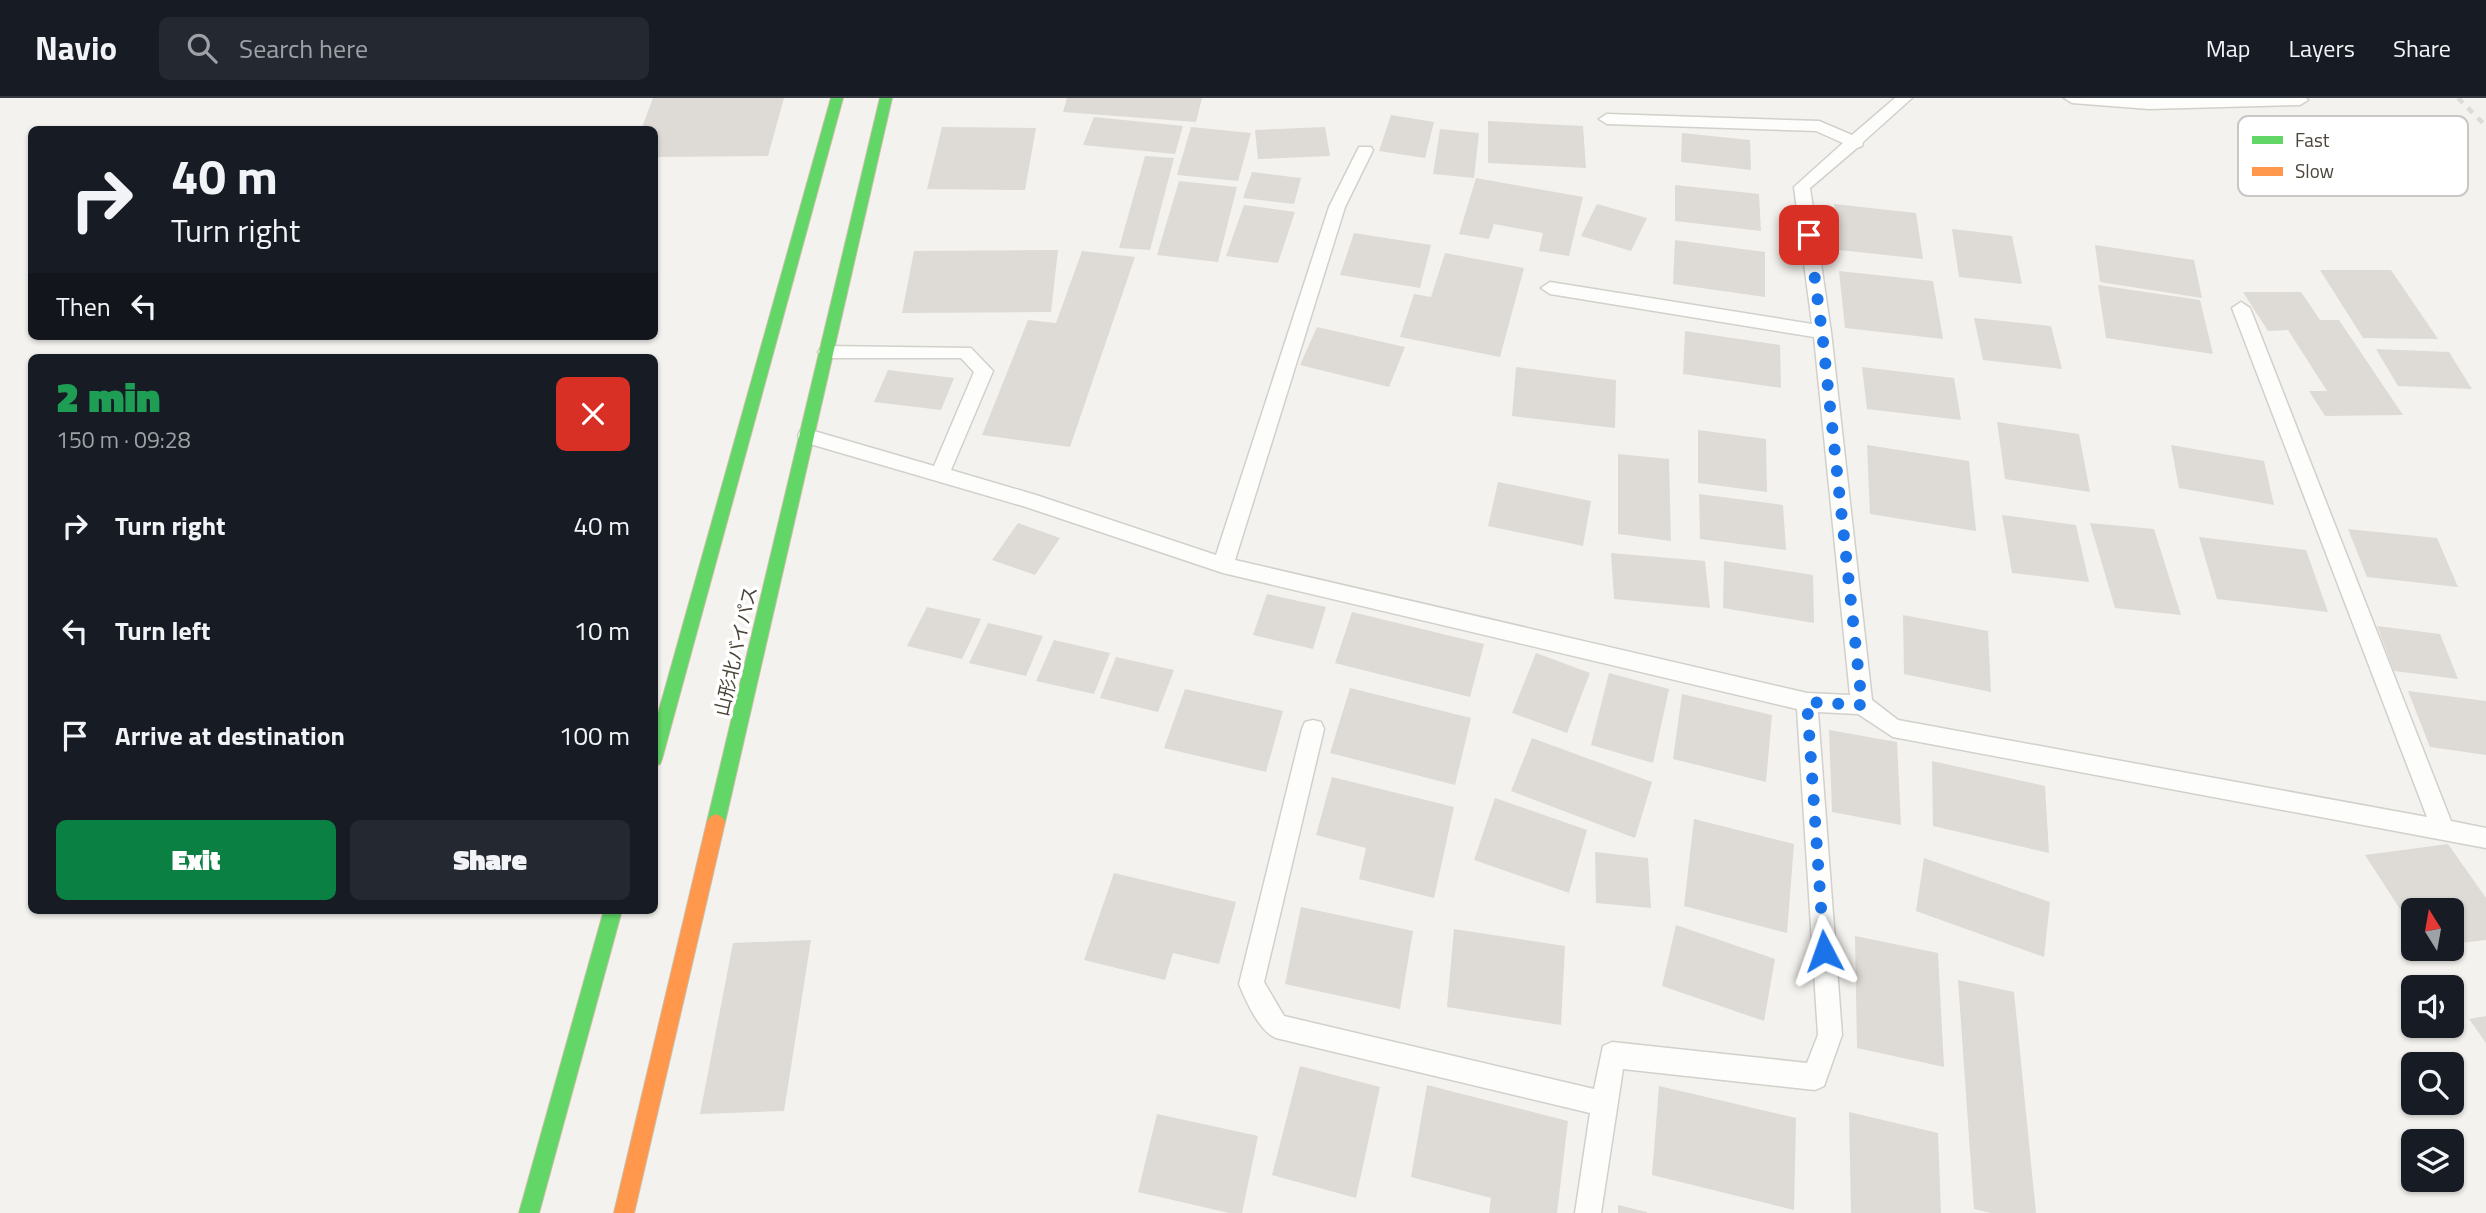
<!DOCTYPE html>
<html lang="en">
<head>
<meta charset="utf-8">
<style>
	:root { --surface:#171b24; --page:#242831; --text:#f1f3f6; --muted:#9ea1a6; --line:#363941; --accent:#0b8043 }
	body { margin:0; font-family:"Titillium Web","Noto Sans JP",sans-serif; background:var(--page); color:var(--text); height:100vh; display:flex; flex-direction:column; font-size:26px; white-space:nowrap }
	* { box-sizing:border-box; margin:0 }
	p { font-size:23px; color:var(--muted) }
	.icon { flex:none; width:38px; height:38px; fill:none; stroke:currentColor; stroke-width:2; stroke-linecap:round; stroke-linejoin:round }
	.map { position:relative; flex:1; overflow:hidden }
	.side { position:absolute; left:28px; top:256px; width:630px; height:560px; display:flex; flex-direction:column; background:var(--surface); border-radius:10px; box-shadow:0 2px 5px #0004 }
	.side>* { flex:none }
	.banner { position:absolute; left:28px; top:28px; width:630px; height:214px; border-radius:10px; box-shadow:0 2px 5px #0004; background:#171b24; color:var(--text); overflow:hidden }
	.needle { width:46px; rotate:349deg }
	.fabs { position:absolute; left:2401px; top:800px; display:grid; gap:14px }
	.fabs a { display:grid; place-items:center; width:63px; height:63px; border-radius:10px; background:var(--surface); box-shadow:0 2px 5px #0004; font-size:35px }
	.pin { position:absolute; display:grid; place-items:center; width:60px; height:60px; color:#fff; margin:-30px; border-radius:14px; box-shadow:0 4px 10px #0006 }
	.me { position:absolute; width:77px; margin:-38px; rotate:356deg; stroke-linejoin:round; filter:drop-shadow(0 0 5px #0008) }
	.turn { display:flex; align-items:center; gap:24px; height:147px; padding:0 28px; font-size:32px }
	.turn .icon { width:91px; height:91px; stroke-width:2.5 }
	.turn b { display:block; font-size:49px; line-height:60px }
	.then { display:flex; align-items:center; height:66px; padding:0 28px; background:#0003; gap:14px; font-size:26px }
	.round { display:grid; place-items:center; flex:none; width:74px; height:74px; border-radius:10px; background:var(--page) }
	.overview { display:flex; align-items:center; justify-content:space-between; height:119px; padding:0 28px }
	h1 { font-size:42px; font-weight:800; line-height:52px; color:#1e9e55 }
	.button { display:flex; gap:14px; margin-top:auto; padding:14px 28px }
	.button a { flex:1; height:80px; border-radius:10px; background:var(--accent); color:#fff; font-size:28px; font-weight:800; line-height:80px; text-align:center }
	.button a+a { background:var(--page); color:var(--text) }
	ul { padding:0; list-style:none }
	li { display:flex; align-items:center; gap:21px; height:105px; padding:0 28px }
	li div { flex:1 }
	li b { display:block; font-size:26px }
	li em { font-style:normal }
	header { display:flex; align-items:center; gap:42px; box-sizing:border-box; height:98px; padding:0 35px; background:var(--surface); border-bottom:2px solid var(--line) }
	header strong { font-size:33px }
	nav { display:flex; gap:38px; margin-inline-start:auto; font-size:24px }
	.search { width:490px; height:63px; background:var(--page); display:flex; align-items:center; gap:18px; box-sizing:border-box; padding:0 24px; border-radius:10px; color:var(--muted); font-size:26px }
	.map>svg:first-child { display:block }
	.building { fill:#dedbd6 }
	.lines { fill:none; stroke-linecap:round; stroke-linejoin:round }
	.lane-casing { stroke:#d2d0cb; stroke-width:3 }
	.fast-casing { stroke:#ccbfa9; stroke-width:2 }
	.slow-casing { stroke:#ccbfa9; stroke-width:2 }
	.lane { fill:#fdfdfc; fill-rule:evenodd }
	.fast { fill:#63d668; fill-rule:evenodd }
	.slow { fill:#ff974d; fill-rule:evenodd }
	.rail { stroke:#dbdbda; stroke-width:4.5; stroke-dasharray:7 7; stroke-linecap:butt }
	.route { stroke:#1a73e8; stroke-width:12; stroke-dasharray:0 21.6 }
	.labels { text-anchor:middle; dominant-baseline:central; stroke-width:7; stroke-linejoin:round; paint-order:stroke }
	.street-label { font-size:19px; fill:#4b4439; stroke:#fff }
	.key { fill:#fff; stroke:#c9c7c4; stroke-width:2 }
	.key-label { font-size:19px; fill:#4b4439 }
</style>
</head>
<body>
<header>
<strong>Navio</strong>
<div class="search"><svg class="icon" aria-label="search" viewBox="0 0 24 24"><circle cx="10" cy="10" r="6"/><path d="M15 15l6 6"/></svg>Search here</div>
<nav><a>Map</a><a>Layers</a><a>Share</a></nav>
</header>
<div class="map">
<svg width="2486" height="1115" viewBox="0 0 2486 1115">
	<rect width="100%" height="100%" fill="#f4f2ee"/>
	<!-- building -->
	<g class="building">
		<polygon points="653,0 784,0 768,58 654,59 654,32 641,32"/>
		<polygon points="1067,0 1202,0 1196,24 1063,14"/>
		<polygon points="1391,17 1434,24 1425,60 1379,53"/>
		<polygon points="1094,19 1183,28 1175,56 1083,47"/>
		<polygon points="1488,23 1583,28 1586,70 1488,65"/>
		<polygon points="942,29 1036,30 1025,92 927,91"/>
		<polygon points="1191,29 1251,35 1238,83 1177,77"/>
		<polygon points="1325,29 1330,58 1258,61 1255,32"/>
		<polygon points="1440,31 1479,35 1474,80 1433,76"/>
		<polygon points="1682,35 1750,42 1751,72 1681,64"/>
		<polygon points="1145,58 1174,60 1150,152 1119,150"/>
		<polygon points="1252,74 1301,80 1294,106 1243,100"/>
		<polygon points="1476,80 1583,99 1569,158 1539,153 1543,135 1494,126 1489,141 1459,136"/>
		<polygon points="1179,83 1237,89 1218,164 1157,157"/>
		<polygon points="1675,87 1759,96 1761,133 1675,123"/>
		<polygon points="1597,106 1647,120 1631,153 1581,138"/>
		<polygon points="1834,106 1916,115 1923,161 1839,152"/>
		<polygon points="1244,107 1295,114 1278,165 1226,158"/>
		<polygon points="1952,131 2012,138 2022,186 1959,179"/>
		<polygon points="1354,135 1431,147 1420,190 1340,177"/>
		<polygon points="1675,142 1765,154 1765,199 1673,186"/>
		<polygon points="2095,147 2194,162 2202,200 2100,184"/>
		<polygon points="1058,152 1051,214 902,215 914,153"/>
		<polygon points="1082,153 1135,159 1070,349 982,337 1028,222 1056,225"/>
		<polygon points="1445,155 1524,170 1500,259 1400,239 1414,196 1431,199"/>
		<polygon points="2320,172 2391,172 2438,241 2363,240"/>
		<polygon points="1839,173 1933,183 1943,241 1845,230"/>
		<polygon points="2098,187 2200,202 2213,256 2106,240"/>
		<polygon points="2243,194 2301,194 2320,222 2339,222 2403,317 2325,318 2309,293 2327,293 2288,232 2268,233"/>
		<polygon points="1974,220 2051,228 2062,271 1983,262"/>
		<polygon points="1317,229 1405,249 1389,289 1300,267"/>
		<polygon points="1685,233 1780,247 1781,290 1683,276"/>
		<polygon points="2376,251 2449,254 2472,291 2398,288"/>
		<polygon points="1516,269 1616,282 1615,330 1512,318"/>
		<polygon points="1862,269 1954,280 1961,322 1867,311"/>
		<polygon points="888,272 954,280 941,312 874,304"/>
		<polygon points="1997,324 2079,336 2090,394 2005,381"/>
		<polygon points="1698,332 1766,341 1767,394 1698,385"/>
		<polygon points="1867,347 1969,363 1976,433 1870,416"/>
		<polygon points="2171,347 2264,363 2274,407 2179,390"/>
		<polygon points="1618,356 1669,361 1671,443 1618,436"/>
		<polygon points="1498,384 1591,403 1583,448 1488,428"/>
		<polygon points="1699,396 1783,407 1786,452 1700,441"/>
		<polygon points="2002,417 2076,427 2089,484 2012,475"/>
		<polygon points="1018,425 1060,440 1035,477 992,462"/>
		<polygon points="2090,425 2154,431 2181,517 2115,510"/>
		<polygon points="2348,431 2437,440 2458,489 2367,479"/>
		<polygon points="2199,439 2306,452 2328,514 2217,501"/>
		<polygon points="1611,455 1705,463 1710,510 1614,501"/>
		<polygon points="1724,463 1813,477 1814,525 1723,510"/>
		<polygon points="1267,496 1326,509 1313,551 1253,537"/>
		<polygon points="927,509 981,521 962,561 907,548"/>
		<polygon points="1352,514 1484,546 1470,599 1335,565"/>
		<polygon points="1903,517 1988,533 1991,594 1904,576"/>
		<polygon points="988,525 1043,538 1026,578 969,565"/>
		<polygon points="2377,528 2440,536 2458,581 2394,573"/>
		<polygon points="1054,542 1110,555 1094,596 1036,583"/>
		<polygon points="1536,555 1590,575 1567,635 1512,615"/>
		<polygon points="1116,559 1174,572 1158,614 1100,600"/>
		<polygon points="1609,575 1669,591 1653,665 1591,647"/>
		<polygon points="1350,590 1471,620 1455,687 1330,655"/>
		<polygon points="1185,591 1283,613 1266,674 1164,650"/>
		<polygon points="2408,593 2486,603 2486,657 2430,649"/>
		<polygon points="1682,596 1772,617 1766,684 1673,661"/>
		<polygon points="1829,632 1897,644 1901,727 1832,714"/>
		<polygon points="1532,640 1652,684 1635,740 1511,693"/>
		<polygon points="1932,663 2045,688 2049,755 1933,728"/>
		<polygon points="1332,679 1454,709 1434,800 1359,781 1366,750 1316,737"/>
		<polygon points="1495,700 1587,732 1569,795 1474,762"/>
		<polygon points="1694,721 1794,746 1787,835 1684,808"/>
		<polygon points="2448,746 2486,800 2486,842 2452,846 2452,812 2413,812 2413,831 2365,757"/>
		<polygon points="1595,754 1648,760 1651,810 1596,805"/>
		<polygon points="1924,760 2050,804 2044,859 1916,813"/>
		<polygon points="1114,775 1236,804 1219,866 1173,855 1165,882 1084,862"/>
		<polygon points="1301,809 1413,833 1400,911 1285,886"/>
		<polygon points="1676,827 1775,861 1764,923 1662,888"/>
		<polygon points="1454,831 1565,848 1561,927 1447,909"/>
		<polygon points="1855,838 1938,855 1944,969 1857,950"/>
		<polygon points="811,842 784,1013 700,1016 733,845"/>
		<polygon points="1958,882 2014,894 2036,1115 1991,1115 1974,1111"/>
		<polygon points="2486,918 2486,945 2469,921"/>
		<polygon points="1300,968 1380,989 1356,1100 1272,1077"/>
		<polygon points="1427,987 1568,1023 1557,1115 1489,1115 1491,1100 1411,1079"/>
		<polygon points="1659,988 1796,1020 1794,1112 1652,1077"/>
		<polygon points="1849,1014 1938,1035 1941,1115 1851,1115"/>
		<polygon points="1157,1016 1258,1038 1242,1115 1229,1115 1138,1094"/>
		<polygon points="1618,1107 1647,1114 1647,1115 1618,1115"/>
	</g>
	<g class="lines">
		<!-- lane casing -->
		<g class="lane-casing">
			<g id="lane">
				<path d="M 1895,0 L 1912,0 L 1863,44 L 1862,48 L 1857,50 L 1810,90 L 1831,234 L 1872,602 L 1898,622 L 2427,719 L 2232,210 L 2241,204 L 2250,210 L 2451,723 L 2486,730 L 2486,750 L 1893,639 L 1858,616 L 1818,614 L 1842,937 L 1824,988 L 1815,992 L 1623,971 L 1601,1115 L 1575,1115 L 1590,1015 L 1276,940 C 1259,933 1246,903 1239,886 L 1302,631 L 1305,624 L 1313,622 L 1321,624 L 1324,631 L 1264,884 L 1284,918 L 1594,991 L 1603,948 L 1612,944 L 1807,965 L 1818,937 L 1797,611 L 1223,475 L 1026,409 L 800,343 L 798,338 L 800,333 L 807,331 L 934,368 L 974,274 L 961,260 L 827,260 L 821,258 L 818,254 L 821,250 L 827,248 L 971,250 L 993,273 L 951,372 L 1036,397 L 1216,457 L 1329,109 L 1359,49 L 1371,49 L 1373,52 L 1345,109 L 1235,462 L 1807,595 L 1850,597 L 1814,239 L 1550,196 L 1541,190 L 1550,184 L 1812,226 L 1794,89 L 1843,45 L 1816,33 L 1607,26 L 1599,21 L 1607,16 L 1819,23 L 1852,37 Z"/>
				<polygon points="2064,0 2306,0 2308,2 2300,7 2149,11 2072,5"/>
			</g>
		</g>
		<!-- fast casing -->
		<g class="fast-casing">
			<g id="fast">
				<polygon points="831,0 843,0 662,661 660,666 654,668 654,630"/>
				<polygon points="880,0 892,0 725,724 722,729 716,732 710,729 707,724"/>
				<polygon points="604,812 622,812 539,1115 519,1115"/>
			</g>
		</g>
		<!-- slow casing -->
		<g class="slow-casing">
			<polygon id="slow" points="716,716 722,719 725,724 634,1115 614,1115 707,724 710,719"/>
		</g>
		<!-- lane -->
		<use href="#lane" class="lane"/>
		<!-- fast -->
		<use href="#fast" class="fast"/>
		<!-- slow -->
		<use href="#slow" class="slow"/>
		<!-- rail -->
		<polyline class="rail" points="2458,0 2486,28"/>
	</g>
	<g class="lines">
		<!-- route -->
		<polyline class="route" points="1809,137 1822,234 1862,607 1807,604 1824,853"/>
	</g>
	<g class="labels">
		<!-- street labels -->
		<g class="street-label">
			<text transform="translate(735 553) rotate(-77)">山形北バイパス</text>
		</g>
	</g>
	<!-- legend -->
	<rect x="2238" y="18" width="230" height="80" rx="10" class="key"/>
	<rect x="2252" y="38" width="31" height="8" fill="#63d668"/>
	<rect x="2252" y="69" width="31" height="9" fill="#ff974d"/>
	<g class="key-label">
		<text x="2295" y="49">Fast</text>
		<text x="2295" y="80">Slow</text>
	</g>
</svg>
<div class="fabs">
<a><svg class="needle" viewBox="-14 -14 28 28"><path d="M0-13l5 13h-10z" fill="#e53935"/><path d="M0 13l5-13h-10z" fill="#9ea1a6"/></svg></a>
<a><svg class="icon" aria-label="sound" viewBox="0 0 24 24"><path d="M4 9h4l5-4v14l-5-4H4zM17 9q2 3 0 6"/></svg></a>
<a><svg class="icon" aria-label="search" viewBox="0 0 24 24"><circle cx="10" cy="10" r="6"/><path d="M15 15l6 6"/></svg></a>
<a><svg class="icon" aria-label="layers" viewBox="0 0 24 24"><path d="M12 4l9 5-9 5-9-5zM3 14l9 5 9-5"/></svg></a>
</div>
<div class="pin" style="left:1809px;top:137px;background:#d93025"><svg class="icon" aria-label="arrive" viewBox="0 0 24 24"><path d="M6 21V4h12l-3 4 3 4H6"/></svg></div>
<svg class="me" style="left:1824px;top:853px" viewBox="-20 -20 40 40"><path d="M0-17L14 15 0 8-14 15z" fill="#1a73e8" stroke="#fff" stroke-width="4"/></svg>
<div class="banner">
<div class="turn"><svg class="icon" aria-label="right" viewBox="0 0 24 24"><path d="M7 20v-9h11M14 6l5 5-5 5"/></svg><div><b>40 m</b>Turn right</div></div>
<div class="then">Then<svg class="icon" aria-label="left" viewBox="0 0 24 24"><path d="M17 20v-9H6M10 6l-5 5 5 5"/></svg></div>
</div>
<section class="side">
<div class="overview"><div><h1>2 min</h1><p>150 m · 09:28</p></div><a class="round" style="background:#d93025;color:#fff"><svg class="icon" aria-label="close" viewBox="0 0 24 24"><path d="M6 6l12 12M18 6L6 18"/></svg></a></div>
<ul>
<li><svg class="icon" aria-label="right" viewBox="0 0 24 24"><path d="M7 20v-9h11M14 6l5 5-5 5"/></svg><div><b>Turn right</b></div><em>40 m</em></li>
<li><svg class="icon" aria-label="left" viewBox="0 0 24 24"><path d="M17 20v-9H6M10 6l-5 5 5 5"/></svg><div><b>Turn left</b></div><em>10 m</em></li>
<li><svg class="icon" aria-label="arrive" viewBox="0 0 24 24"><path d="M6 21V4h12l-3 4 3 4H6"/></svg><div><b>Arrive at destination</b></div><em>100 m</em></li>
</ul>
<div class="button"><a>Exit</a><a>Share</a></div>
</section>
</div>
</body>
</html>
